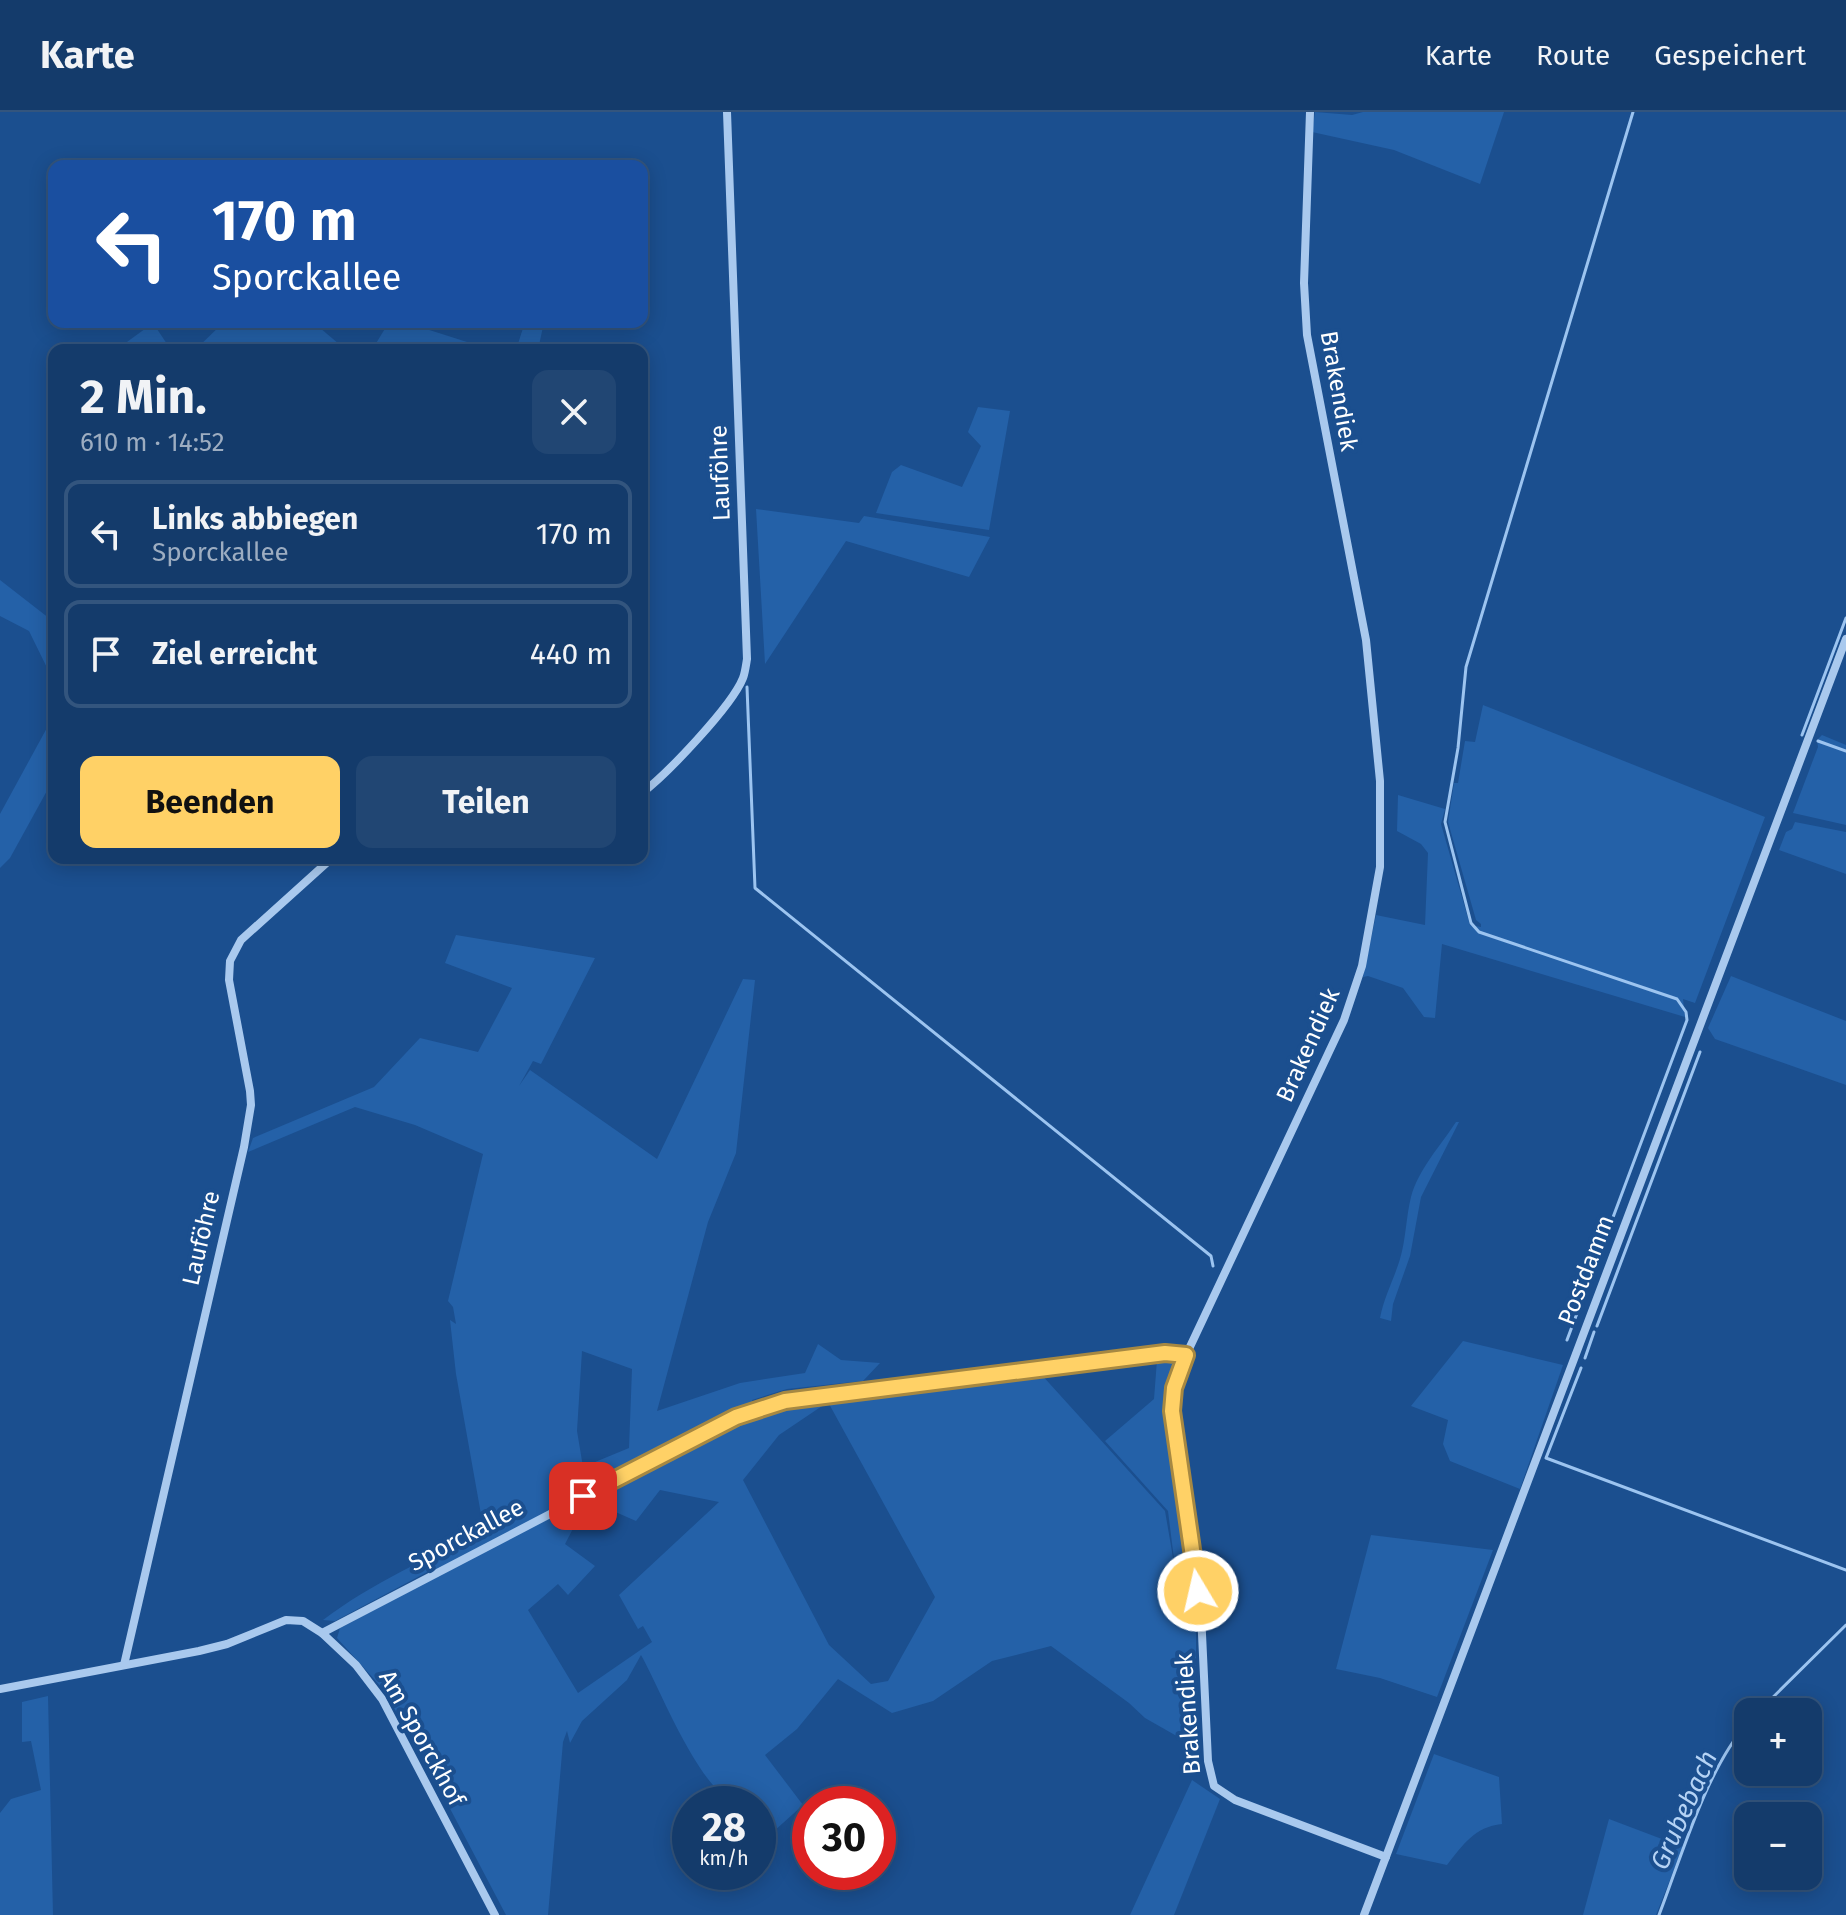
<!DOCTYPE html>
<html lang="de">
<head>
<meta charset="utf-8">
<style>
	:root { --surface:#143b6b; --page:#214673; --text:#f1f3f6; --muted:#9dadc1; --line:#33557e; --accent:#ffd166 }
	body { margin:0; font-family:"Fira Sans",sans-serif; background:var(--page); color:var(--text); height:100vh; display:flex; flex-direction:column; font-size:30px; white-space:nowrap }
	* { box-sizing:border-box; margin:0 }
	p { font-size:26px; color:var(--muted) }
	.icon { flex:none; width:44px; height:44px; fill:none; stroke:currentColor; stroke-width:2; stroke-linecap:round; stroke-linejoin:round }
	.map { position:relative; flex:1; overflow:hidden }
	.details { position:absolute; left:48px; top:232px; width:600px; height:520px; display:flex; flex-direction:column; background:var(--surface); border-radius:16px; box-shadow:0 4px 20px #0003,0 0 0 2px var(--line) }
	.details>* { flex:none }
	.top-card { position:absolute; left:48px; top:48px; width:600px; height:168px; border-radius:16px; box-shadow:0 4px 20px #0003,0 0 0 2px var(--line); background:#1a4fa0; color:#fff; overflow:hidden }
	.buttons { position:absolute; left:1734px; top:1586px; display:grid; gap:16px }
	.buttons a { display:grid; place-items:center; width:88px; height:88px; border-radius:16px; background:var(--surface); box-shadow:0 4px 20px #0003,0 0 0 2px var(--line); font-size:40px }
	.speed { position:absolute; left:672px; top:1674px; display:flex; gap:16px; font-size:40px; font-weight:700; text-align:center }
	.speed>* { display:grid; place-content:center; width:104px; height:104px; border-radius:50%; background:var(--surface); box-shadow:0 4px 20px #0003,0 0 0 2px var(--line); line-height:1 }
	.speed small { font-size:20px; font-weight:400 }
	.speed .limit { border:12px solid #d22; background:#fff; color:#111 }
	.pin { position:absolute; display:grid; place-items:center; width:68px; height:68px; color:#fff; margin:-34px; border-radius:16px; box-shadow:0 4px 12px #0006 }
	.me { position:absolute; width:88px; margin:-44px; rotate:351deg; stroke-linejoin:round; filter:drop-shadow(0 0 6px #0008) }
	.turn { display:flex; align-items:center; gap:28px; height:168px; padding:0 32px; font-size:36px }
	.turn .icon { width:104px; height:104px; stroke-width:2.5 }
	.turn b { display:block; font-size:56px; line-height:68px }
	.round { display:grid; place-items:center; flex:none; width:84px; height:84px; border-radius:16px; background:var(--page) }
	.head { display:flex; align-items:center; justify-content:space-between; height:136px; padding:0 32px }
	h1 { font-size:48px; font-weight:700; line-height:60px }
	.cta { display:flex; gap:16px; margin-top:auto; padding:16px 32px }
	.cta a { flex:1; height:92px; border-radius:16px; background:var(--accent); color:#111; font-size:32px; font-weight:700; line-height:92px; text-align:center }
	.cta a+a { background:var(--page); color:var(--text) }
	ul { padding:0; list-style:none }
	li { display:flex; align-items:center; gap:24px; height:108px; margin:0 16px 12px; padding:0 16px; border:4px solid var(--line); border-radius:16px }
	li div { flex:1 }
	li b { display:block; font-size:30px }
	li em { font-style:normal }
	header { display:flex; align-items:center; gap:48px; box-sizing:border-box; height:112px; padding:0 40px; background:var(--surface); border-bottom:2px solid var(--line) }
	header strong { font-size:38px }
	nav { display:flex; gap:44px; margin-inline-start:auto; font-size:28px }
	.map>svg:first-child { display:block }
	.green { fill:#2461a8; fill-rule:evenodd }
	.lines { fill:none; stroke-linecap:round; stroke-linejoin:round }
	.stream { stroke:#9cc4f0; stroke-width:3 }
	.street { stroke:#a9c9ee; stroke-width:8 }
	.route-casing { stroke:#a68842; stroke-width:20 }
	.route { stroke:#ffd166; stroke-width:14 }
	.labels { text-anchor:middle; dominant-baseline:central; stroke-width:8; stroke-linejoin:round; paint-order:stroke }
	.street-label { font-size:24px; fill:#fff; stroke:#1b4f8f }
	.water-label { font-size:26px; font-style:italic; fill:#b5d3f5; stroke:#1b4f8f }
</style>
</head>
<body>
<header>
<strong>Karte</strong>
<nav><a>Karte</a><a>Route</a><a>Gespeichert</a></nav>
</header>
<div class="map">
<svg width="1846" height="1803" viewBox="0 0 1846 1803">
	<rect width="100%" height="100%" fill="#1b4f8f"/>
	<!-- green -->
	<g class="green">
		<polygon points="1315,0 1352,3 1363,0 1504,0 1480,72 1394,38 1312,20"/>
		<polygon points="224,210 313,210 346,238 195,238"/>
		<polygon points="389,210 405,210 411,215 420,215 492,238 372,238"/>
		<polygon points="525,210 544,210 538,238 516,238"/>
		<polygon points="153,211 171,238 116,238"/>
		<polygon points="978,295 1010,299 989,418 876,401 892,360 901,353 962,375 981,334 968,320"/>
		<polygon points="756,397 859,411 864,404 990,425 969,465 846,429 765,552"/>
		<polygon points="0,468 54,510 54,570 29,519 0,504"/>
		<polygon points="1483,593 1765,705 1695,891 1683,887 1685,905 1442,832 1435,906 1424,905 1403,876 1368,864 1363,865 1376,803 1425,813 1428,741 1421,732 1397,719 1398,683 1445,697 1441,712 1470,813 1481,815 1481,812 1476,808 1448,710 1454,671 1458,671 1465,629 1475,630"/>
		<polygon points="54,603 54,666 10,746 0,756 0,702"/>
		<polygon points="1822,623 1846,633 1846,713 1793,701 1818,635 1817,628"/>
		<polygon points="1795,710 1846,720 1846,762 1779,738 1786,720 1792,717"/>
		<path d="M 456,823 L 595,846 L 541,952 L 533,949 L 519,974 L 530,958 L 657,1047 L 743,867 L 755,868 L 736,1041 L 708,1110 L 657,1299 L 740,1271 L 805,1261 L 818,1232 L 841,1248 L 880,1251 L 863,1269 L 787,1277 L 752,1288 L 758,1300 L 816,1288 L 829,1290 L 1040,1261 L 1165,1399 L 1176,1463 L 1168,1399 L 1105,1329 L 1154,1287 L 1157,1248 L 1178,1248 L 1168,1275 L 1166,1297 L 1196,1508 L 1196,1635 L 1145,1606 L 1129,1591 L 1051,1534 L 992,1549 L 933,1589 L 892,1601 L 838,1567 L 797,1617 L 765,1643 L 803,1693 L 773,1720 L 758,1709 L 758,1692 C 752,1692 745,1693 739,1692 C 701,1684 660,1576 641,1543 L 627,1568 L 582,1609 L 570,1631 L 567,1619 L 563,1630 L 548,1803 L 506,1803 L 425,1649 L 383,1577 L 337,1526 L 340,1516 L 419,1474 L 431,1458 L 335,1509 L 323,1508 C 372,1471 428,1446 484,1419 L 456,1262 L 450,1208 L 456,1212 L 453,1195 L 448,1189 L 483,1042 L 415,1013 L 355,995 L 248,1040 L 253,1026 L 374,975 L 420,926 L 478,940 L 512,876 L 445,851 ZM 582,1239 L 632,1257 L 629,1336 L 583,1355 L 577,1319 ZM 828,1290 L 935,1485 L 888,1569 L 871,1572 L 829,1533 L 743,1368 L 779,1323 ZM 660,1378 L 719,1390 L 619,1483 L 638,1517 L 643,1514 L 652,1530 L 578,1581 L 528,1498 L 558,1472 L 568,1483 L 595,1454 L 565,1432 L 588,1388 L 636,1409 Z"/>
		<polygon points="1731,864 1846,909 1846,973 1715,927 1708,916"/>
		<path d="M 1456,1010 L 1459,1010 L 1421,1085 L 1410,1144 L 1393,1192 L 1391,1209 L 1380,1206 C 1384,1185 1394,1167 1400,1147 C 1406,1127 1406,1105 1411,1085 C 1418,1058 1441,1033 1456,1010 Z"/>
		<polygon points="1463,1229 1563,1253 1520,1377 1450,1349 1443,1332 1448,1308 1411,1294"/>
		<polygon points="1371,1423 1493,1438 1437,1585 1380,1566 1336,1557"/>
		<polygon points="48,1584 53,1803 0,1803 0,1701 11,1687 41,1678 31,1629 22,1630 22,1590"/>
		<path d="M 1434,1642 L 1499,1665 L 1502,1712 C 1474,1715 1463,1733 1447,1753 L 1396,1742 Z"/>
		<polygon points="1192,1668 1220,1687 1174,1803 1130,1803"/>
		<polygon points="1609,1707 1683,1735 1656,1803 1583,1803"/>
	</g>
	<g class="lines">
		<!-- stream -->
		<g class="stream">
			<polyline points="747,575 755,776 1211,1144 1213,1154"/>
			<polyline points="1802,623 1846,506"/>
			<polyline points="1818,629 1846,639"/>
			<polyline points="1597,1214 1700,940"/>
			<polyline points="1567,1228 1687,908 1686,900 1677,887 1479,820 1471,811 1445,710 1458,636 1466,555 1633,0"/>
			<polyline points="1585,1246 1594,1220"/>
			<polyline points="1581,1256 1546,1346 1846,1458"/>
			<polyline points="1758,1600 1846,1513"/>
			<path d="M 1659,1803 C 1681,1746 1707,1655 1748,1611"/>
		</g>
		<!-- street -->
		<g class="street">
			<polyline points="1310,0 1304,171 1307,223 1366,528 1380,669 1380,755 1362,854 1344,908 1180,1256 1174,1276 1172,1299 1201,1501 1208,1649 1214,1674 1235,1688 1386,1745"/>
			<path d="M 642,681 C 667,662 732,594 743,566 C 745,561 746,553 747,547 L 727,0"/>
			<polyline points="322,1521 736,1305 759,1295 814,1285 1165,1241 1186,1243"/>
			<polyline points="124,1553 244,1035 251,993 250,979 229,868 230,849 241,828 332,746"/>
			<polyline points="0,1577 199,1539 227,1532 286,1508 303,1509 322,1521 356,1553 382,1587 495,1803"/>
			<polyline points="1364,1803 1846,527"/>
		</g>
	</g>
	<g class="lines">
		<!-- route casing -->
		<g class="route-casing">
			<polyline id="route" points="583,1384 736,1305 785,1289 1165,1241 1186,1243 1174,1276 1172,1299 1198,1479"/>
		</g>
		<!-- route -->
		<use href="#route" class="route"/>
	</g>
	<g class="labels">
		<!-- street labels -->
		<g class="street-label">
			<text transform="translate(1339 279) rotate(80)">Brakendiek</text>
			<text transform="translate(720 361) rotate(-92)">Lauföhre</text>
			<text transform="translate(1308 933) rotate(-66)">Brakendiek</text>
			<text transform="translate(201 1126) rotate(-77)">Lauföhre</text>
			<text transform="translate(1586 1158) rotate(-69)">Postdamm</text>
			<text transform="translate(466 1423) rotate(-28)">Sporckallee</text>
			<text transform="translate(1188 1602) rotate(-94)">Brakendiek</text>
			<text transform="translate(422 1626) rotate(61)">Am Sporckhof</text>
		</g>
		<!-- water labels -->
		<g class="water-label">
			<text transform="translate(1684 1698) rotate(-66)">Grubebach</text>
		</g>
	</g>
</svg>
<div class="buttons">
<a>+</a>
<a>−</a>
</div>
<div class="speed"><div>28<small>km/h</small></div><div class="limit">30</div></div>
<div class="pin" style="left:583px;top:1384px;background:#d93025"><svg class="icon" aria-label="arrive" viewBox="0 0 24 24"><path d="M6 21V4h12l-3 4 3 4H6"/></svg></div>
<svg class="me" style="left:1198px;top:1479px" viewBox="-20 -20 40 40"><circle r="17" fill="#ffd166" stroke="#fff" stroke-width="3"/><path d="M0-11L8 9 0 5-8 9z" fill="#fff"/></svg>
<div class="top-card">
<div class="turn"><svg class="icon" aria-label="left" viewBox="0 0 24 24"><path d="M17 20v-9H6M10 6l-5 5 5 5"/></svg><div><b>170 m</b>Sporckallee</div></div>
</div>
<section class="details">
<div class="head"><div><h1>2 Min.</h1><p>610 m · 14:52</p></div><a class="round"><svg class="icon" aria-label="close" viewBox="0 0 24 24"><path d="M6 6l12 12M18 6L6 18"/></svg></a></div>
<ul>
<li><svg class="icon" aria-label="left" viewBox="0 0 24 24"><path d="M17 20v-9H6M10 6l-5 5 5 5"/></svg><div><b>Links abbiegen</b><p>Sporckallee</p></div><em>170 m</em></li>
<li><svg class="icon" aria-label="arrive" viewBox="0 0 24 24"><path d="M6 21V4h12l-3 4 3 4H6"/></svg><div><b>Ziel erreicht</b></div><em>440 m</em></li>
</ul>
<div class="cta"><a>Beenden</a><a>Teilen</a></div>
</section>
</div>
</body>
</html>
